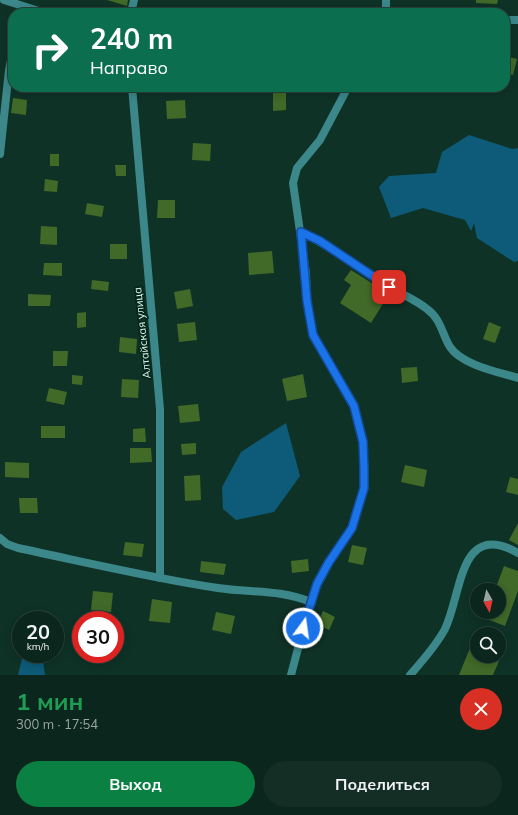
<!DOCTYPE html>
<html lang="ru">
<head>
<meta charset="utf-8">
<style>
	:root { --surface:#0b261c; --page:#142e25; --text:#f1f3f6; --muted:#9aa5a3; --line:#2b433b; --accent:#0b8043 }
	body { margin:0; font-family:Mulish,sans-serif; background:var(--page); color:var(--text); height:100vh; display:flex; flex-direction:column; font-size:15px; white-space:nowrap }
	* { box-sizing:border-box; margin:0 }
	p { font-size:13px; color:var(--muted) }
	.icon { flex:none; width:22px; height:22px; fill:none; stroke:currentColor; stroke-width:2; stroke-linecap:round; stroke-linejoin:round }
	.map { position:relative; height:675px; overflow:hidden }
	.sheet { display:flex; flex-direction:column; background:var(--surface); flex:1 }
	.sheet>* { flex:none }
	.hud { position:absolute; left:8px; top:8px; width:502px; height:84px; border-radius:16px; box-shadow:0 2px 10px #0003,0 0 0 1px var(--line); background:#0b6e4f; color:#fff; overflow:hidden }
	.needle { width:26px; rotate:172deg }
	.tools { position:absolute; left:470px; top:583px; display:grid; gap:8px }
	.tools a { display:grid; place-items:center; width:36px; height:36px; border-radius:50%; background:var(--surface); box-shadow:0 2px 10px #0003,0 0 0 1px var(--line); font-size:20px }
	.speed { position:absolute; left:12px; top:611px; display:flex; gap:8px; font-size:20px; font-weight:700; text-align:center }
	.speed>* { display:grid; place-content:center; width:52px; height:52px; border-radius:50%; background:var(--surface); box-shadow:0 2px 10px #0003,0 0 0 1px var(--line); line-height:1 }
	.speed small { font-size:10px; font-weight:400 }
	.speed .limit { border:6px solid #d22; background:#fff; color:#111 }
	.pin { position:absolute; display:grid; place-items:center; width:34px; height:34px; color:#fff; margin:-17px; border-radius:8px; box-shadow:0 2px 6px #0006 }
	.me { position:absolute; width:44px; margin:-22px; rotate:14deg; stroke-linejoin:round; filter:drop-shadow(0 0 3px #0008) }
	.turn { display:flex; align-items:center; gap:14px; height:84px; padding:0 16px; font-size:18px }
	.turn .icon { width:52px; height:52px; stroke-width:2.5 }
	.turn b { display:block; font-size:28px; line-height:34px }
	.round { display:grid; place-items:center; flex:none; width:42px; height:42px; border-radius:21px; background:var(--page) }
	.headline { display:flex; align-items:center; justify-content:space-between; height:68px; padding:0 16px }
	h1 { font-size:24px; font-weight:700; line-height:30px; color:#1e9e55 }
	.button { display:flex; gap:8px; margin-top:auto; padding:8px 16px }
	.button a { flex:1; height:46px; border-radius:24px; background:var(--accent); color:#fff; font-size:16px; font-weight:700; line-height:46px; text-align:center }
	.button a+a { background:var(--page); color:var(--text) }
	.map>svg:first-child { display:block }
	.water { fill:#0d5b79 }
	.building { fill:#416928 }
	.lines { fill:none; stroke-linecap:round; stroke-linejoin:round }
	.street { stroke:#3b878a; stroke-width:8 }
	.route-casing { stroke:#114b97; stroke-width:10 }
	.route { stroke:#1a73e8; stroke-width:7 }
	.labels { text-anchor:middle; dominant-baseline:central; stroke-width:4; stroke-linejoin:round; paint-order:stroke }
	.street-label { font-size:11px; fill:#e3f7ee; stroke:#04281c }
</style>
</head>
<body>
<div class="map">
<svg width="518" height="675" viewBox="0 0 518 675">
	<rect width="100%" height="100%" fill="#0f3226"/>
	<!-- water -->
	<g class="water">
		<polygon points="469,135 512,149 518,148 518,261 514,262 477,238 474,223 471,231 465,220 423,208 391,218 379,187 389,176 436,173 442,152"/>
		<polygon points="286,423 300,476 274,512 236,520 223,509 222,487 241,452"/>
		<polygon points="23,654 42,654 45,675 18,675"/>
	</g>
	<!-- building -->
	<g class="building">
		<polygon points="107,0 128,0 127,6"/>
		<polygon points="476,0 498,0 497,4 476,3"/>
		<polygon points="313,8 324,8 323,13 312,13"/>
		<polygon points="505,56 517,59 513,75 505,73"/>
		<polygon points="273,93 286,93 286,110 273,111"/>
		<polygon points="13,98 27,100 26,115 11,113"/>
		<polygon points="185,100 186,118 167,119 166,101"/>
		<polygon points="193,143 211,144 210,161 192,160"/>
		<rect x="50" y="154" width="9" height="12"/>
		<polygon points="115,165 126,165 126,176 116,176"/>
		<polygon points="45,179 58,181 57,192 44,191"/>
		<polygon points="158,200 175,200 175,218 157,218"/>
		<polygon points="87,203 104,206 102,217 85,214"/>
		<polygon points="41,226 57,227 57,245 40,244"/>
		<rect x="110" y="244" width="17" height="15"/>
		<polygon points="272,251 274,273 249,275 248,253"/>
		<polygon points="44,263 62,263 62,276 43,275"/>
		<polygon points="351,270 389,294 371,323 340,303 351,285 344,280"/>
		<polygon points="92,280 109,282 108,291 91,289"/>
		<polygon points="190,289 193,306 177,309 174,292"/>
		<polygon points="28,294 51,295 50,306 28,306"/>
		<polygon points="86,312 86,327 77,328 77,313"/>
		<polygon points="195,322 197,340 179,342 177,324"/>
		<polygon points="489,322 501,327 495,343 483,339"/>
		<polygon points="120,337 137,339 136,354 119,352"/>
		<polygon points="53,351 68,351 67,366 53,366"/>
		<polygon points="417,367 418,381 402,383 401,368"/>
		<polygon points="303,374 307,397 287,401 282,379"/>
		<polygon points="72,375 83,376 82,385 72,384"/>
		<polygon points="122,379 139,380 138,398 121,397"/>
		<polygon points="49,388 67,392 64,405 46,401"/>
		<polygon points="198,404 200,421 180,423 178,406"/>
		<rect x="41" y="426" width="24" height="12"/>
		<polygon points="145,428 146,442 133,442 133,429"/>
		<polygon points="196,443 196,454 182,455 181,444"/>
		<polygon points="130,448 151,448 152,462 130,463"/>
		<polygon points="5,462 29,463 29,478 5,477"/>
		<polygon points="405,465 427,470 424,487 401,482"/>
		<polygon points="200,475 201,500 185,501 184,476"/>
		<polygon points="510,477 518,479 518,495 506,492"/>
		<polygon points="19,498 37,498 38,513 20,513"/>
		<polygon points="518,523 518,545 509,540"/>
		<polygon points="125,542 144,544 142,557 123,555"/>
		<polygon points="352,545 367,548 363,565 348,562"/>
		<polygon points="308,559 309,571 292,573 291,561"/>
		<polygon points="201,561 226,564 224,575 200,572"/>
		<polygon points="504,566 518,571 518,591 505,626 484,618 487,612 499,612 499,590 495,590"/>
		<polygon points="93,591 113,593 111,612 91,610"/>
		<polygon points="152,599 172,602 170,623 149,621"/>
		<polygon points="323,611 335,617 329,630 317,624"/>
		<polygon points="216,612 235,616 231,634 212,630"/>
		<polygon points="470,648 477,651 477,656 488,656 499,661 493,675 459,675"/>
	</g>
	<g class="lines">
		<!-- street -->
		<g class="street">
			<polyline points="4,0 45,13"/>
			<polyline points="131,13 134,0"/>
			<polyline points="386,13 386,0"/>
			<polyline points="505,20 518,20"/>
			<polyline points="132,87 160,409 160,578"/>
			<polyline points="0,154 9,70 13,51"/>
			<path d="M 301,232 C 332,247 359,268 388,286 C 401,294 416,300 427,309 C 441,319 442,334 450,347 C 462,365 498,372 518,378"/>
			<path d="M 0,538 L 7,544 L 18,548 C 85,562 151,578 218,588 C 251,593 279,589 311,602"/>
			<polyline points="291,675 306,618 317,584 329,562 352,528 364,488 363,442 354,406 313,335 307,301 306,273 293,183 297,168 320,140 348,87"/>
			<path d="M 410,675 C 423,660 436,646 445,629 C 462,594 459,519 518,553"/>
		</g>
	</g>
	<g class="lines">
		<!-- route casing -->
		<g class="route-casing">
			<polyline id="route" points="303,628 317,584 329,562 352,528 364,488 364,468 363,442 354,406 313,335 307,301 301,232 320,241 389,287"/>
		</g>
		<!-- route -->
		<use href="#route" class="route"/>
	</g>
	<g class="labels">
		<!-- street labels -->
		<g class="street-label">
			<text transform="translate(142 333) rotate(-96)">Алтайская улица</text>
		</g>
	</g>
</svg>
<div class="tools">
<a><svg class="needle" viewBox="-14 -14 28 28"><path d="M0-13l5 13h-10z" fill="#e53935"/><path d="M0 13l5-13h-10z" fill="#9aa5a3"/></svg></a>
<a><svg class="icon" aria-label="search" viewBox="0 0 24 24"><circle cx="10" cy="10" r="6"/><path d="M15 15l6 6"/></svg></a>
</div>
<div class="speed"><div>20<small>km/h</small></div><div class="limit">30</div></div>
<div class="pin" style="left:389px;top:287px;background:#d93025"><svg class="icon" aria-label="arrive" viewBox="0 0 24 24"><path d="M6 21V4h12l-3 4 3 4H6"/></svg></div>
<svg class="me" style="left:303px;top:628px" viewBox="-20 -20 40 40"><circle r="17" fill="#1a73e8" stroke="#fff" stroke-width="3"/><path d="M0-11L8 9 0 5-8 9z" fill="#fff"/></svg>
<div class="hud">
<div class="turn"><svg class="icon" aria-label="right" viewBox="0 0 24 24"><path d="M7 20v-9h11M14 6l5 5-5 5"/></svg><div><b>240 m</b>Направо</div></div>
</div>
</div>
<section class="sheet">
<div class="headline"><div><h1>1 мин</h1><p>300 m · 17:54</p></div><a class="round" style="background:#d93025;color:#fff"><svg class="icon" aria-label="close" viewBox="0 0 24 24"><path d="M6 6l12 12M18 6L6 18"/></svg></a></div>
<div class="button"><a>Выход</a><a>Поделиться</a></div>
</section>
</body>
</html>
